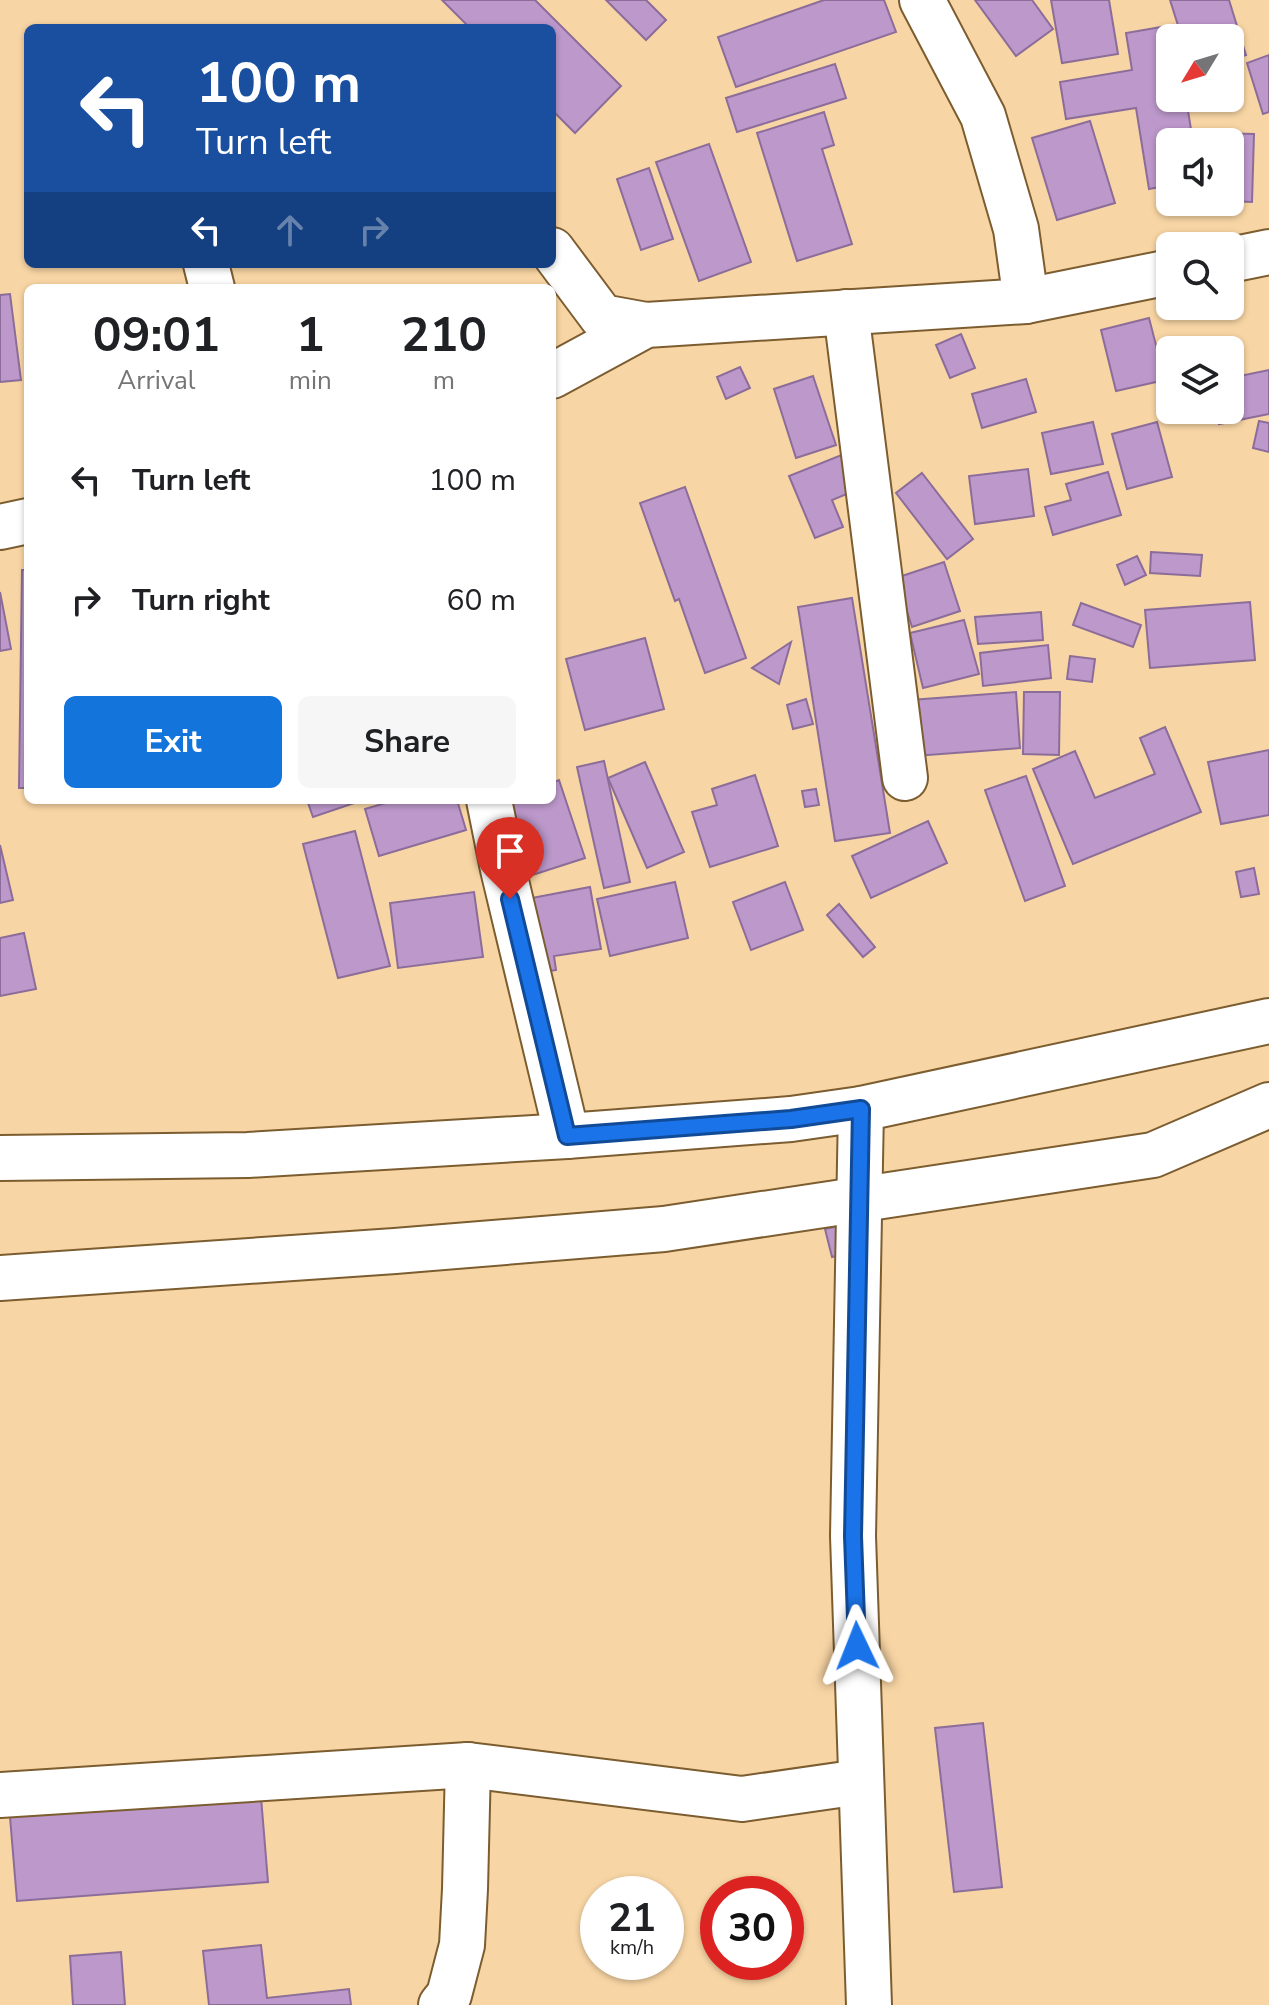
<!DOCTYPE html>
<html lang="en">
<head>
<meta charset="utf-8">
<style>
	:root { --surface:#fff; --page:#f6f6f6; --text:#202124; --muted:#757577; --accent:#1374dc }
	body { margin:0; font-family:"Nunito Sans",sans-serif; background:var(--page); color:var(--text); height:100vh; display:flex; flex-direction:column; font-size:30px; white-space:nowrap }
	* { box-sizing:border-box; margin:0 }
	p { font-size:26px; color:var(--muted) }
	.icon { flex:none; width:44px; height:44px; fill:none; stroke:currentColor; stroke-width:2; stroke-linecap:round; stroke-linejoin:round }
	.map { position:relative; flex:1; overflow:hidden }
	.details { position:absolute; left:24px; top:284px; width:532px; height:520px; display:flex; flex-direction:column; background:var(--surface); border-radius:12px; box-shadow:0 2px 6px #0004 }
	.details>* { flex:none }
	.hud { position:absolute; left:24px; top:24px; width:532px; height:244px; border-radius:12px; box-shadow:0 2px 6px #0004; background:#1a4fa0; color:#fff; overflow:hidden }
	.needle { width:52px; rotate:232deg }
	.buttons { position:absolute; left:1156px; top:24px; display:grid; gap:16px }
	.buttons a { display:grid; place-items:center; width:88px; height:88px; border-radius:12px; background:var(--surface); box-shadow:0 2px 6px #0004; font-size:40px }
	.speed { position:absolute; left:580px; top:1876px; display:flex; gap:16px; font-size:40px; font-weight:700; text-align:center }
	.speed>* { display:grid; place-content:center; width:104px; height:104px; border-radius:50%; background:var(--surface); box-shadow:0 2px 6px #0004; line-height:1 }
	.speed small { font-size:20px; font-weight:400 }
	.speed .limit { border:12px solid #d22; background:#fff; color:#111 }
	.pin { position:absolute; display:grid; place-items:center; width:68px; height:68px; color:#fff; margin:-82px -34px; border-radius:50% 50% 50% 0; rotate:-45deg; box-shadow:0 0 8px #0007 }
	.pin .icon { rotate:45deg }
	.me { position:absolute; width:88px; margin:-44px; rotate:358deg; stroke-linejoin:round; filter:drop-shadow(0 0 6px #0008) }
	.turn { display:flex; align-items:center; gap:28px; height:168px; padding:0 40px; font-size:36px }
	.turn .icon { width:104px; height:104px; stroke-width:2.5 }
	.turn b { display:block; font-size:56px; line-height:68px }
	.lanes { display:flex; align-items:center; height:76px; padding:0 40px; background:#0003; justify-content:center; gap:40px; direction:ltr }
	.lanes .off { opacity:.35 }
	.eta { display:flex; justify-content:space-evenly; align-items:center; height:136px; text-align:center }
	.eta b { font-size:48px; font-weight:700; line-height:56px }
	.primary-button { display:flex; gap:16px; margin-top:auto; padding:16px 40px }
	.primary-button a { flex:1; height:92px; border-radius:12px; background:var(--accent); color:#fff; font-size:32px; font-weight:700; line-height:92px; text-align:center }
	.primary-button a+a { background:var(--page); color:var(--text) }
	ul { padding:0; list-style:none }
	li { display:flex; align-items:center; gap:24px; height:120px; padding:0 40px }
	li div { flex:1 }
	li b { display:block; font-size:30px }
	li em { font-style:normal }
	.map>svg:first-child { display:block }
	.building { fill:#bc98cb; stroke:#8c6d99; stroke-width:2 }
	.lines { fill:none; stroke-linecap:round; stroke-linejoin:round }
	.minor-casing { stroke:#7c5d30; stroke-width:48 }
	.major-casing { stroke:#7c5d30; stroke-width:48 }
	.minor { stroke:#fff; stroke-width:44 }
	.major { stroke:#fff; stroke-width:44 }
	.route-casing { stroke:#114b97; stroke-width:20 }
	.route { stroke:#1a73e8; stroke-width:14 }
</style>
</head>
<body>
<div class="map">
<svg width="1269" height="2005" viewBox="0 0 1269 2005">
	<rect width="100%" height="100%" fill="#f8d5a4"/>
	<!-- building -->
	<g class="building">
		<polygon points="442,0 535,0 621,86 575,133 552,110 552,28 470,28"/>
		<polygon points="606,0 646,0 666,20 646,40"/>
		<polygon points="824,0 884,0 896,32 736,87 718,37"/>
		<polygon points="975,0 1032,0 1053,29 1016,56"/>
		<polygon points="1051,0 1109,0 1118,54 1062,63"/>
		<polygon points="1170,0 1229,0 1246,55 1230,60 1230,38 1182,38"/>
		<polygon points="1173,25 1176,38 1170,38 1170,98 1186,98 1193,142 1170,142 1170,185 1149,189 1136,108 1066,119 1060,82 1132,70 1126,33"/>
		<polygon points="1269,55 1269,112 1263,114 1247,63"/>
		<polygon points="835,64 846,98 737,132 726,98"/>
		<polygon points="824,112 834,145 822,149 852,244 797,261 757,133"/>
		<polygon points="1090,121 1115,203 1057,220 1032,138"/>
		<polygon points="1217,133 1254,134 1252,202 1230,201 1230,142 1216,142"/>
		<polygon points="709,144 751,262 699,281 656,162"/>
		<polygon points="649,168 673,239 641,250 617,179"/>
		<polygon points="10,294 21,380 0,382 0,295"/>
		<polygon points="1149,318 1165,380 1116,391 1101,330"/>
		<polygon points="961,334 975,368 950,378 936,345"/>
		<polygon points="740,367 750,388 726,399 717,377"/>
		<polygon points="1269,370 1269,414 1219,424 1216,410 1230,410 1230,378"/>
		<polygon points="813,376 836,445 796,458 774,389"/>
		<polygon points="1026,379 1036,412 982,428 972,394"/>
		<polygon points="1259,421 1269,423 1269,452 1253,448"/>
		<polygon points="1093,422 1103,464 1051,474 1042,433"/>
		<polygon points="1157,422 1172,477 1127,489 1112,434"/>
		<polygon points="844,454 859,489 832,500 843,527 815,538 789,476"/>
		<polygon points="1028,469 1034,516 975,524 969,476"/>
		<polygon points="1108,472 1121,515 1053,535 1045,507 1071,500 1066,484"/>
		<polygon points="922,473 973,539 947,559 896,493"/>
		<polygon points="685,487 746,658 705,673 679,599 675,601 640,503"/>
		<polygon points="1151,552 1202,555 1200,576 1150,573"/>
		<polygon points="1137,556 1146,575 1125,585 1117,565"/>
		<polygon points="944,562 960,611 912,627 896,578"/>
		<polygon points="22,570 28,570 28,788 19,788"/>
		<polygon points="0,592 11,649 0,651"/>
		<polygon points="852,598 890,833 835,841 798,607"/>
		<polygon points="1250,602 1255,660 1150,668 1145,610"/>
		<polygon points="1081,603 1141,625 1133,647 1073,625"/>
		<polygon points="1041,612 1043,640 978,644 975,617"/>
		<polygon points="964,620 979,674 923,688 910,633"/>
		<polygon points="645,638 664,709 585,730 566,659"/>
		<polygon points="791,642 779,684 752,668"/>
		<polygon points="1048,645 1051,678 983,686 980,653"/>
		<polygon points="1070,656 1095,659 1092,682 1067,679"/>
		<polygon points="1016,692 1020,748 915,756 911,700"/>
		<polygon points="1024,692 1060,692 1059,755 1023,754"/>
		<polygon points="806,699 813,724 793,729 787,705"/>
		<polygon points="1165,727 1201,812 1073,864 1033,769 1075,751 1095,798 1155,774 1140,738"/>
		<polygon points="1269,750 1269,815 1221,824 1208,762"/>
		<polygon points="604,761 630,882 604,888 577,767"/>
		<polygon points="645,762 684,852 647,868 608,778"/>
		<polygon points="755,775 778,846 710,867 692,812 717,805 712,789"/>
		<polygon points="1026,776 1065,886 1025,901 985,790"/>
		<polygon points="559,780 585,858 517,880 500,800 552,800 552,783"/>
		<polygon points="816,789 819,805 805,807 802,791"/>
		<polygon points="307,800 363,800 313,817"/>
		<polygon points="396,800 457,800 466,830 379,856 365,809"/>
		<polygon points="928,821 947,863 871,898 852,856"/>
		<polygon points="355,831 390,966 338,978 303,844"/>
		<polygon points="0,845 13,900 0,903"/>
		<polygon points="1254,868 1259,894 1241,897 1236,872"/>
		<polygon points="675,882 688,938 610,956 597,899"/>
		<polygon points="785,882 803,930 751,950 733,902"/>
		<polygon points="590,887 601,949 554,956 556,970 529,975 516,901"/>
		<polygon points="474,892 483,957 398,968 390,903"/>
		<polygon points="839,904 875,947 863,957 827,915"/>
		<polygon points="24,933 36,989 0,996 0,938"/>
		<polygon points="860,1221 867,1249 832,1257 825,1229"/>
		<polygon points="983,1723 1002,1887 954,1892 935,1728"/>
		<polygon points="260,1785 268,1882 17,1901 9,1805"/>
		<polygon points="261,1945 267,1998 349,1989 351,2005 209,2005 203,1951"/>
		<polygon points="121,1952 125,2005 73,2005 70,1956"/>
	</g>
	<g class="lines">
		<!-- minor casing -->
		<g class="minor-casing">
			<g id="minor">
				<polyline points="922,0 983,116 1016,229 1026,301"/>
				<polyline points="552,250 602,317 646,325"/>
				<polyline points="1230,260 1269,252"/>
				<polyline points="206,264 212,288"/>
				<polyline points="846,312 905,778"/>
				<polyline points="552,376 646,325 1026,301 1170,272"/>
				<polyline points="0,527 28,521"/>
				<polyline points="489,800 503,869 567,1136"/>
				<polyline points="861,1109 853,1536 869,2005"/>
				<polyline points="0,1278 395,1251 664,1229 1153,1155 1269,1105"/>
				<polyline points="0,1795 468,1765 742,1799 860,1782"/>
				<polyline points="441,2005 449,1995 462,1945 465,1889 468,1765"/>
			</g>
		</g>
		<!-- major casing -->
		<g class="major-casing">
			<polyline id="major" points="0,1158 248,1155 567,1136 791,1119 861,1109 1269,1021"/>
		</g>
		<!-- minor -->
		<use href="#minor" class="minor"/>
		<!-- major -->
		<use href="#major" class="major"/>
	</g>
	<g class="lines">
		<!-- route casing -->
		<g class="route-casing">
			<polyline id="route" points="510,899 567,1136 791,1119 861,1109 853,1536 857,1646"/>
		</g>
		<!-- route -->
		<use href="#route" class="route"/>
	</g>
</svg>
<div class="buttons">
<a><svg class="needle" viewBox="-14 -14 28 28"><path d="M0-13l5 13h-10z" fill="#e53935"/><path d="M0 13l5-13h-10z" fill="#757577"/></svg></a>
<a><svg class="icon" aria-label="sound" viewBox="0 0 24 24"><path d="M4 9h4l5-4v14l-5-4H4zM17 9q2 3 0 6"/></svg></a>
<a><svg class="icon" aria-label="search" viewBox="0 0 24 24"><circle cx="10" cy="10" r="6"/><path d="M15 15l6 6"/></svg></a>
<a><svg class="icon" aria-label="layers" viewBox="0 0 24 24"><path d="M12 4l9 5-9 5-9-5zM3 14l9 5 9-5"/></svg></a>
</div>
<div class="speed"><div>21<small>km/h</small></div><div class="limit">30</div></div>
<div class="pin" style="left:510px;top:899px;background:#d93025"><svg class="icon" aria-label="arrive" viewBox="0 0 24 24"><path d="M6 21V4h12l-3 4 3 4H6"/></svg></div>
<svg class="me" style="left:857px;top:1646px" viewBox="-20 -20 40 40"><path d="M0-17L14 15 0 8-14 15z" fill="#1a73e8" stroke="#fff" stroke-width="4"/></svg>
<div class="hud">
<div class="turn"><svg class="icon" aria-label="left" viewBox="0 0 24 24"><path d="M17 20v-9H6M10 6l-5 5 5 5"/></svg><div><b>100 m</b>Turn left</div></div>
<div class="lanes"><svg class="icon" aria-label="left" viewBox="0 0 24 24"><path d="M17 20v-9H6M10 6l-5 5 5 5"/></svg><svg class="icon off" aria-label="ahead" viewBox="0 0 24 24"><path d="M12 20V5M6 11l6-6 6 6"/></svg><svg class="icon off" aria-label="right" viewBox="0 0 24 24"><path d="M7 20v-9h11M14 6l5 5-5 5"/></svg></div>
</div>
<section class="details">
<div class="eta">
<div><b>09:01</b><p>Arrival</p></div>
<div><b>1</b><p>min</p></div>
<div><b>210</b><p>m</p></div>
</div>
<ul>
<li><svg class="icon" aria-label="left" viewBox="0 0 24 24"><path d="M17 20v-9H6M10 6l-5 5 5 5"/></svg><div><b>Turn left</b></div><em>100 m</em></li>
<li><svg class="icon" aria-label="right" viewBox="0 0 24 24"><path d="M7 20v-9h11M14 6l5 5-5 5"/></svg><div><b>Turn right</b></div><em>60 m</em></li>
</ul>
<div class="primary-button"><a>Exit</a><a>Share</a></div>
</section>
</div>
</body>
</html>
